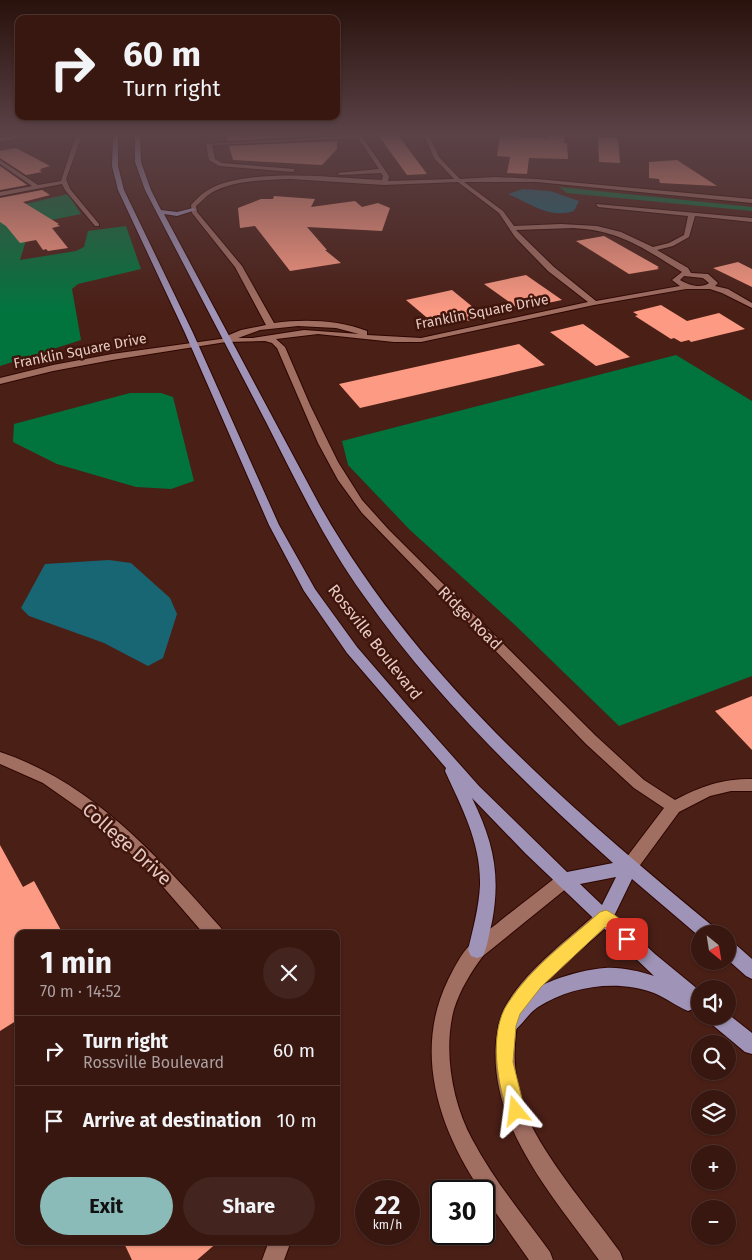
<!DOCTYPE html>
<html lang="en">
<head>
<meta charset="utf-8">
<style>
	:root { --surface:#381710; --page:#43241e; --text:#f1f3f6; --muted:#ab9f9f; --line:#523630; --accent:#8bbbb9 }
	body { margin:0; font-family:"Fira Sans",sans-serif; background:var(--page); color:var(--text); height:100vh; display:flex; flex-direction:column; font-size:19px; white-space:nowrap }
	* { box-sizing:border-box; margin:0 }
	p { font-size:16px; color:var(--muted) }
	.icon { flex:none; width:28px; height:28px; fill:none; stroke:currentColor; stroke-width:2; stroke-linecap:round; stroke-linejoin:round }
	.map { position:relative; flex:1; overflow:hidden }
	.drawer { position:absolute; left:15px; top:930px; width:325px; height:315px; display:flex; flex-direction:column; background:var(--surface); border-radius:10px; box-shadow:0 1px 4px #0004,0 0 0 1px var(--line) }
	.drawer>* { flex:none }
	.top-card { position:absolute; left:15px; top:15px; width:325px; height:105px; border-radius:10px; box-shadow:0 1px 4px #0004,0 0 0 1px var(--line); background:#381710; color:var(--text); overflow:hidden }
	.needle { width:32px; rotate:150deg }
	.buttons { position:absolute; left:691px; top:925px; display:grid; gap:10px }
	.buttons a { display:grid; place-items:center; width:45px; height:45px; border-radius:50%; background:var(--surface); box-shadow:0 1px 4px #0004,0 0 0 1px var(--line); font-size:25px }
	.speed { position:absolute; left:355px; top:1180px; display:flex; gap:10px; font-size:25px; font-weight:700; text-align:center }
	.speed>* { display:grid; place-content:center; width:65px; height:65px; border-radius:50%; background:var(--surface); box-shadow:0 1px 4px #0004,0 0 0 1px var(--line); line-height:1 }
	.speed small { font-size:12px; font-weight:400 }
	.speed .limit { border:2px solid #111; border-radius:8px; background:#fff; color:#111 }
	.pin { position:absolute; display:grid; place-items:center; width:42px; height:42px; color:#fff; margin:-21px; border-radius:10px; box-shadow:0 2px 8px #0006 }
	.me { position:absolute; width:55px; margin:-28px; rotate:344deg; stroke-linejoin:round; filter:drop-shadow(0 0 4px #0008) }
	.turn { display:flex; align-items:center; gap:18px; height:105px; padding:0 25px; font-size:22px }
	.turn .icon { width:65px; height:65px; stroke-width:2.5 }
	.turn b { display:block; font-size:35px; line-height:42px }
	.round { display:grid; place-items:center; flex:none; width:52px; height:52px; border-radius:26px; background:var(--page) }
	.headline { display:flex; align-items:center; justify-content:space-between; height:85px; padding:0 25px }
	h1 { font-size:30px; font-weight:700; line-height:38px }
	.primary-button { display:flex; gap:10px; margin-top:auto; padding:10px 25px }
	.primary-button a { flex:1; height:58px; border-radius:30px; background:var(--accent); color:#111; font-size:20px; font-weight:700; line-height:58px; text-align:center }
	.primary-button a+a { background:var(--page); color:var(--text) }
	ul { padding:0; list-style:none }
	li { display:flex; align-items:center; gap:15px; height:70px; padding:0 25px; border-top:1px solid var(--line) }
	li div { flex:1 }
	li b { display:block; font-size:19px }
	li em { font-style:normal }
	.map>svg:first-child { display:block }
	.forest { fill:#01743e }
	.water { fill:#186573 }
	.building { fill:#fc9a83 }
	.lines { fill:none; stroke-linecap:round; stroke-linejoin:round }
	.minor-casing { stroke:#2e0601; stroke-width:2 }
	.major-casing { stroke:#2e0601; stroke-width:2 }
	.minor { fill:#a16e62; fill-rule:evenodd }
	.major { fill:#9f94b7; fill-rule:evenodd }
	.route { fill:#ffd54a; stroke:#a68a30 }
	.labels { text-anchor:middle; dominant-baseline:central; stroke-width:5; stroke-linejoin:round; paint-order:stroke }
	.far-street-label { font-size:14px; fill:#e6cac3; stroke:#3f150c }
	.street-label { font-size:16px; fill:#e6cac3; stroke:#3f150c }
	.near-street-label { font-size:19px; fill:#e6cac3; stroke:#3f150c }
</style>
</head>
<body>
<div class="map">
<svg width="752" height="1260" viewBox="0 0 752 1260">
	<rect width="100%" height="100%" fill="#4a1f16"/>
	<!-- forest -->
	<g class="forest">
		<polygon points="559,187 752,207 752,211 567,193"/>
		<polygon points="68,194 81,214 31,224 20,260 76,251 84,247 88,231 126,226 141,269 78,284 72,289 81,340 0,366 0,210"/>
		<polygon points="676,355 752,401 752,676 619,726 515,625 410,530 348,465 342,441"/>
		<polygon points="130,393 161,393 173,397 194,481 171,489 136,487 57,464 13,442 14,424"/>
	</g>
	<!-- water -->
	<g class="water">
		<path d="M 523,189 L 550,191 L 579,201 L 574,211 C 548,219 530,203 508,194 Z"/>
		<polygon points="109,560 131,563 170,598 177,614 163,658 148,666 104,643 29,616 21,608 45,564"/>
	</g>
	<!-- building -->
	<g class="building">
		<polygon points="226,135 332,135 228,141"/>
		<polygon points="378,135 398,135 427,174 407,175"/>
		<polygon points="500,136 547,138 547,136 564,136 564,143 567,143 568,159 529,158 527,174 507,173 510,157 497,156"/>
		<polygon points="598,137 618,138 620,163 599,162"/>
		<polygon points="337,141 337,149 322,165 233,160 229,146"/>
		<polygon points="16,148 50,166 40,169 42,170 39,170 42,172 26,175 0,158 0,151"/>
		<polygon points="677,160 717,186 660,183 659,179 649,178 649,162"/>
		<polygon points="0,166 27,185 0,190"/>
		<polygon points="42,190 50,195 23,202 59,224 57,224 60,226 52,228 68,248 48,251 46,249 43,250 36,240 20,243 6,226 0,222 0,198"/>
		<polygon points="274,196 315,199 311,207 355,201 362,207 378,203 390,208 382,231 307,227 327,250 325,250 341,263 290,271 255,226 240,228 238,208 261,199 273,199"/>
		<polygon points="604,236 659,267 657,268 659,269 629,274 576,241"/>
		<polygon points="738,262 752,269 752,287 713,268"/>
		<polygon points="526,275 562,300 519,309 484,284"/>
		<polygon points="452,290 485,317 438,327 406,300"/>
		<polygon points="661,305 687,321 719,313 745,329 691,342 689,340 681,342 674,338 671,339 635,316 638,315 633,312"/>
		<polygon points="583,324 630,357 596,366 550,332"/>
		<polygon points="519,344 545,365 360,408 339,384"/>
		<polygon points="752,696 752,750 715,711"/>
		<polygon points="0,845 23,887 34,881 63,934 19,934 19,1019 0,1031"/>
		<polygon points="123,1241 219,1241 197,1260 132,1260"/>
	</g>
	<g class="lines">
		<!-- minor casing -->
		<g class="minor-casing">
			<g id="minor">
				<polygon points="20,135 31,135 0,142 0,138"/>
				<polygon points="76,135 82,135 66,179 70,189 99,224 99,226 95,226 65,190 62,184 0,196 0,192 32,186 0,164 0,160 38,185 61,181"/>
				<path d="M 361,135 L 389,176 L 388,181 L 454,179 L 434,158 L 424,135 L 429,135 L 439,157 L 460,179 L 495,177 L 537,179 L 752,199 L 752,203 L 537,182 L 464,182 L 503,211 L 514,226 L 561,224 L 597,226 L 621,232 L 653,247 L 669,243 L 684,235 L 688,216 L 598,207 L 596,204 L 752,218 L 752,222 L 695,216 L 689,237 L 673,246 L 657,250 L 688,268 L 691,273 L 708,274 L 718,283 L 715,286 L 728,289 L 752,303 L 752,308 L 722,293 L 710,289 L 686,289 L 594,305 L 421,342 L 394,342 L 318,334 L 276,339 L 285,347 L 310,405 L 338,462 L 362,500 L 389,530 L 596,736 L 644,780 L 675,800 C 702,786 721,779 752,779 L 752,791 L 731,791 L 710,796 L 679,812 L 635,872 L 629,874 L 623,872 L 621,867 L 623,862 L 664,808 L 634,788 L 586,744 L 362,513 L 338,480 L 318,443 L 277,348 L 272,343 L 265,341 L 226,342 L 112,360 L 53,371 L 0,384 L 0,378 L 53,365 L 112,354 L 228,338 L 229,335 L 241,330 L 266,325 L 235,267 L 192,213 L 191,205 C 196,200 200,195 205,192 C 241,166 338,178 382,180 L 383,176 L 381,173 L 340,175 L 337,173 L 379,169 L 358,138 L 212,145 L 215,159 L 222,163 L 295,169 L 293,172 L 219,166 L 209,160 L 206,144 ZM 290,179 L 384,185 L 458,182 L 499,213 L 515,237 L 548,271 L 588,302 L 421,338 L 367,335 L 367,331 C 338,320 305,319 274,323 L 242,266 L 197,212 L 196,206 C 201,202 206,196 211,193 C 234,180 264,180 290,179 ZM 573,228 C 619,230 645,249 682,272 L 672,280 L 680,286 L 596,301 L 554,267 L 516,230 ZM 684,276 L 703,278 L 709,283 C 701,289 688,285 680,280 ZM 298,326 L 336,328 L 359,334 L 304,330 L 253,338 L 238,338 L 260,330 Z"/>
				<path d="M 0,752 C 93,783 158,857 221,928 L 223,934 L 204,934 L 152,874 L 97,821 L 43,783 L 0,764 Z"/>
				<path d="M 566,872 L 572,874 L 574,879 L 572,884 L 483,956 C 471,972 460,990 454,1009 C 443,1050 452,1102 472,1139 C 493,1179 523,1215 550,1252 L 553,1260 L 529,1260 L 484,1196 L 484,1191 L 481,1191 C 439,1129 413,1052 448,980 C 454,968 461,954 470,945 C 479,936 491,929 500,921 C 520,905 540,890 560,874 Z"/>
				<path d="M 605,909 L 611,911 L 613,917 L 611,923 C 583,949 539,981 521,1014 C 516,1023 516,1033 515,1044 C 513,1070 519,1101 531,1125 C 553,1168 591,1212 620,1252 L 623,1260 L 599,1260 C 553,1196 489,1126 496,1042 C 498,1028 500,1014 508,1002 C 529,967 569,939 599,911 Z"/>
				<polygon points="269,1241 291,1241 284,1260 262,1260"/>
			</g>
		</g>
		<!-- major casing -->
		<g class="major-casing">
			<g id="major">
				<path d="M 113,135 L 118,135 L 118,166 L 124,190 L 193,333 L 279,525 L 315,589 L 357,647 L 407,705 L 479,786 L 567,872 L 613,863 C 522,782 435,696 364,596 C 325,542 296,481 266,422 C 226,345 185,267 145,190 L 135,162 L 135,135 L 140,135 L 141,162 L 151,190 L 161,210 L 177,212 L 193,208 L 196,210 L 177,216 L 164,214 L 319,504 C 416,676 565,804 715,928 L 717,934 L 700,934 L 700,937 L 632,879 L 614,916 L 655,954 L 700,991 L 700,1012 L 693,1009 L 688,1011 C 676,1006 666,998 654,993 C 617,979 571,986 538,1007 C 526,1015 520,1030 507,1035 L 500,1033 L 498,1026 C 513,990 569,971 605,968 C 622,967 638,971 654,976 L 525,853 L 472,798 C 493,841 501,874 492,922 C 489,933 488,945 483,956 L 477,958 L 471,956 L 468,950 C 473,929 479,907 480,885 C 481,843 462,808 445,771 L 446,768 L 347,653 L 304,591 L 269,525 L 185,333 L 118,190 L 112,166 ZM 616,877 L 602,905 L 580,884 Z"/>
				<polygon points="728,941 734,943 752,959 752,979 746,976 728,960"/>
				<polygon points="728,1014 752,1033 752,1054 745,1052 709,1022 706,1016 728,1016"/>
			</g>
		</g>
		<!-- minor -->
		<use href="#minor" class="minor"/>
		<!-- major -->
		<use href="#major" class="major"/>
	</g>
	<!-- sky -->
	<linearGradient id="sky" x2="0" y2="1"><stop stop-color="#29110c"/><stop offset="0.43" stop-color="#5a4247"/><stop offset="1" stop-color="#5a4247" stop-opacity="0"/></linearGradient>
	<rect width="752" height="311" fill="url(#sky)"/>
	<!-- route -->
	<path class="route" d="M 606,910 C 616,914 631,928 635,939 L 633,944 L 627,946 L 622,944 L 605,927 L 541,987 L 520,1014 L 516,1026 L 513,1062 L 525,1111 L 522,1117 L 516,1120 L 510,1117 C 497,1087 488,1032 508,1003 C 531,967 569,940 600,912 Z"/>
	<g class="labels">
		<!-- far-street labels -->
		<g class="far-street-label">
			<text transform="translate(482 312) rotate(-11)">Franklin Square Drive</text>
			<text transform="translate(80 351) rotate(-11)">Franklin Square Drive</text>
		</g>
		<!-- street labels -->
		<g class="street-label">
			<text transform="translate(470 618) rotate(45)">Ridge Road</text>
			<text transform="translate(375 642) rotate(52)">Rossville Boulevard</text>
		</g>
		<!-- near-street labels -->
		<g class="near-street-label">
			<text transform="translate(127 844) rotate(42)">College Drive</text>
		</g>
	</g>
</svg>
<div class="buttons">
<a><svg class="needle" viewBox="-14 -14 28 28"><path d="M0-13l5 13h-10z" fill="#e53935"/><path d="M0 13l5-13h-10z" fill="#ab9f9f"/></svg></a>
<a><svg class="icon" aria-label="sound" viewBox="0 0 24 24"><path d="M4 9h4l5-4v14l-5-4H4zM17 9q2 3 0 6"/></svg></a>
<a><svg class="icon" aria-label="search" viewBox="0 0 24 24"><circle cx="10" cy="10" r="6"/><path d="M15 15l6 6"/></svg></a>
<a><svg class="icon" aria-label="layers" viewBox="0 0 24 24"><path d="M12 4l9 5-9 5-9-5zM3 14l9 5 9-5"/></svg></a>
<a>+</a>
<a>−</a>
</div>
<div class="speed"><div>22<small>km/h</small></div><div class="limit">30</div></div>
<div class="pin" style="left:627px;top:939px;background:#d93025"><svg class="icon" aria-label="arrive" viewBox="0 0 24 24"><path d="M6 21V4h12l-3 4 3 4H6"/></svg></div>
<svg class="me" style="left:516px;top:1111px" viewBox="-20 -20 40 40"><path d="M0-17L14 15 0 8-14 15z" fill="#ffd54a" stroke="#fff" stroke-width="4"/></svg>
<div class="top-card">
<div class="turn"><svg class="icon" aria-label="right" viewBox="0 0 24 24"><path d="M7 20v-9h11M14 6l5 5-5 5"/></svg><div><b>60 m</b>Turn right</div></div>
</div>
<section class="drawer">
<div class="headline"><div><h1>1 min</h1><p>70 m · 14:52</p></div><a class="round"><svg class="icon" aria-label="close" viewBox="0 0 24 24"><path d="M6 6l12 12M18 6L6 18"/></svg></a></div>
<ul>
<li><svg class="icon" aria-label="right" viewBox="0 0 24 24"><path d="M7 20v-9h11M14 6l5 5-5 5"/></svg><div><b>Turn right</b><p>Rossville Boulevard</p></div><em>60 m</em></li>
<li><svg class="icon" aria-label="arrive" viewBox="0 0 24 24"><path d="M6 21V4h12l-3 4 3 4H6"/></svg><div><b>Arrive at destination</b></div><em>10 m</em></li>
</ul>
<div class="primary-button"><a>Exit</a><a>Share</a></div>
</section>
</div>
</body>
</html>
